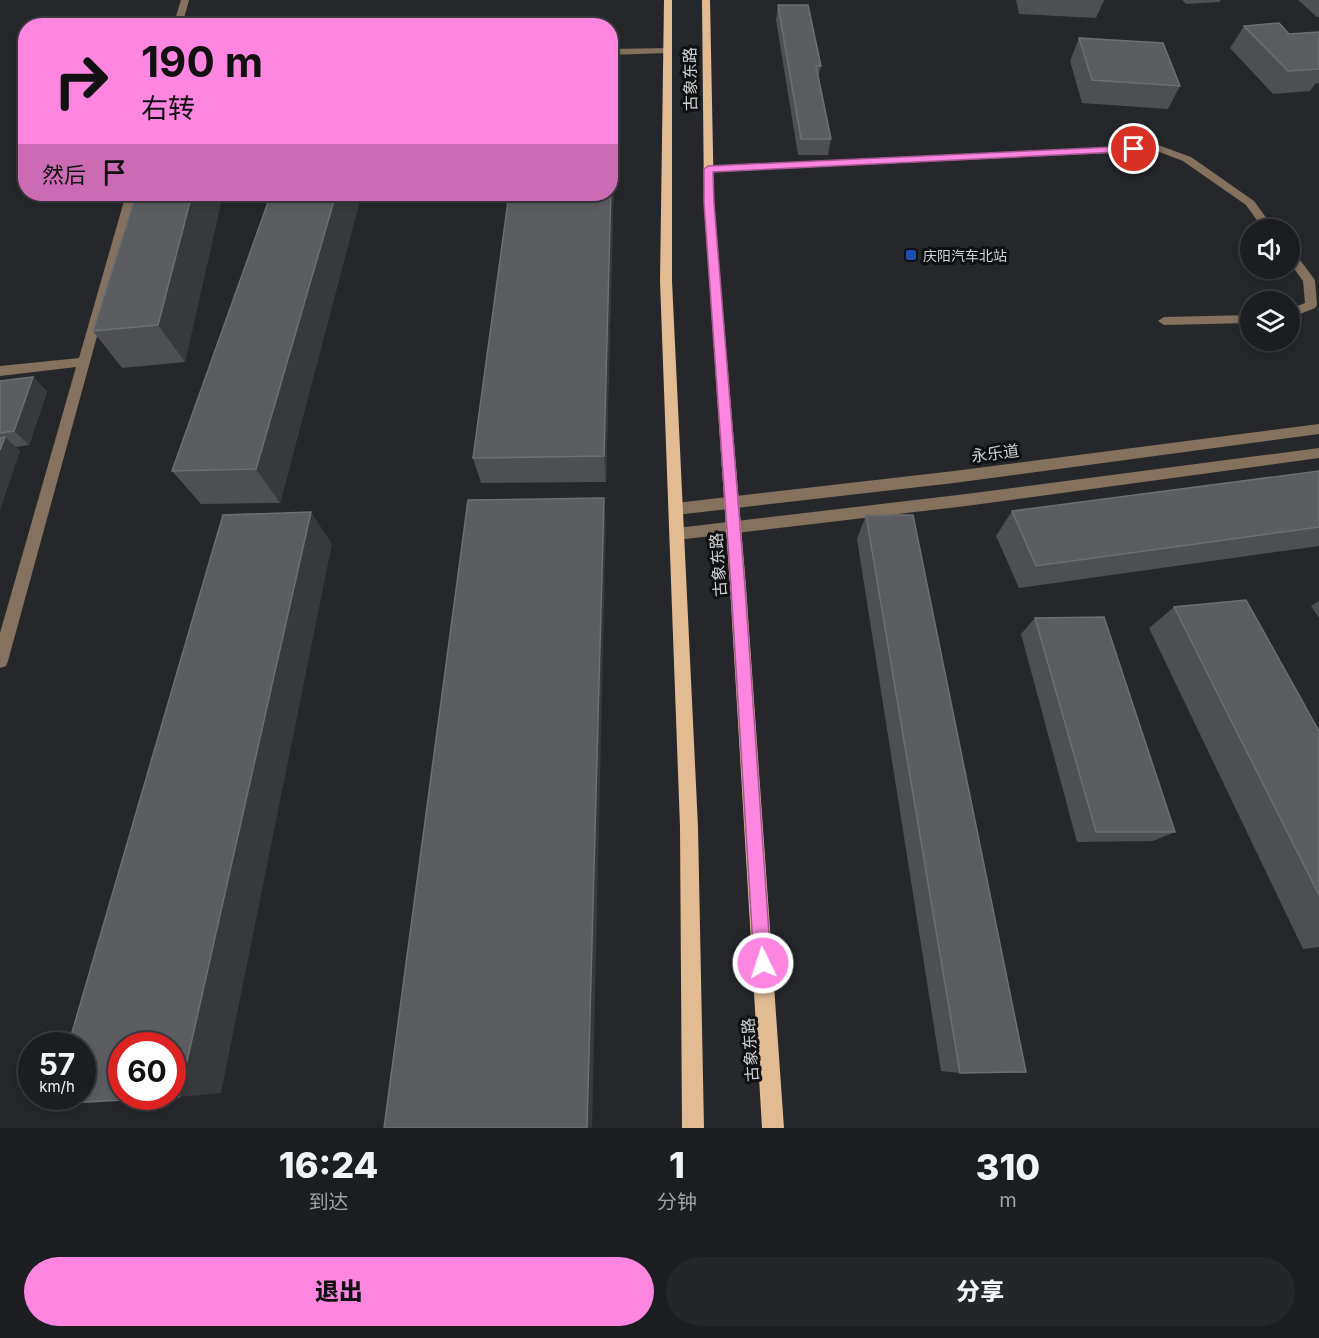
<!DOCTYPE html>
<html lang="zh">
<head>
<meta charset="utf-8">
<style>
	:root { --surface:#1c1d20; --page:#252629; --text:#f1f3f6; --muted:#a0a2a5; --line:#3a3b3e; --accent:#fe86e1 }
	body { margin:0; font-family:Inter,"Noto Sans SC",sans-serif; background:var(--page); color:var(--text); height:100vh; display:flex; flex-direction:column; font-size:22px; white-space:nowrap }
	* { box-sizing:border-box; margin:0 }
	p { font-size:20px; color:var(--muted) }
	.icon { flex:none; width:33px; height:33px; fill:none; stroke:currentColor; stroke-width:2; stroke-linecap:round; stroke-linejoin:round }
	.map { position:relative; height:1128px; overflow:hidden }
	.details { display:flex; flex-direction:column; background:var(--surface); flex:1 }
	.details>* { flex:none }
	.banner { position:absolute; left:18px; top:18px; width:600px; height:183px; border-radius:24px; box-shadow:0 3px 9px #0003,0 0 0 2px var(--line); background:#fe86e1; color:#111; overflow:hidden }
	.controls { position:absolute; left:1240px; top:219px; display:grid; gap:12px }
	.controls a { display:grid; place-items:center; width:60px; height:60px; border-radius:50%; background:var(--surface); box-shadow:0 3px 9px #0003,0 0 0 2px var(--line); font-size:30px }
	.speed { position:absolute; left:18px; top:1032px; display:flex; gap:12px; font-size:30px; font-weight:700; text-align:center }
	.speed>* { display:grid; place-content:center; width:78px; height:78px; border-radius:50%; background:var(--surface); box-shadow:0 3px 9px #0003,0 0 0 2px var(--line); line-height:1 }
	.speed small { font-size:15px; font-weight:400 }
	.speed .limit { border:9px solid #d22; background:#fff; color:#111 }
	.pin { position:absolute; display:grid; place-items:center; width:51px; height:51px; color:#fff; margin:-26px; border:3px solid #fff; border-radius:50%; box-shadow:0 2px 6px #0007 }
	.me { position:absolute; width:66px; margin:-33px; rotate:356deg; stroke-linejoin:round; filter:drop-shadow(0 0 4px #0008) }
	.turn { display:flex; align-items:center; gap:21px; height:126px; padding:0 24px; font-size:27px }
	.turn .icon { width:78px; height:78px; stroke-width:2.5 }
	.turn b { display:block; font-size:42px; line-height:51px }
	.then { display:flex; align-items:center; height:57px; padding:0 24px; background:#0003; gap:12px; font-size:22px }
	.eta { display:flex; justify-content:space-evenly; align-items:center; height:102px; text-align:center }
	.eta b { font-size:36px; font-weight:800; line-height:42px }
	.primary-button { display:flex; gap:12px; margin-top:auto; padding:12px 24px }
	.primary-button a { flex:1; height:69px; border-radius:36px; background:var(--accent); color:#111; font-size:24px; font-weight:800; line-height:69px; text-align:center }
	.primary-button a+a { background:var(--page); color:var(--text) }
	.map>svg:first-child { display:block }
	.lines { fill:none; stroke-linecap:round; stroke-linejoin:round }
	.minor { fill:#84715e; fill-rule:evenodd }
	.major { fill:#e2bb93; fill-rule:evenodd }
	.wall { fill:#4d4f52 }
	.shaded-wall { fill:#37393c }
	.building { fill:#5b5d60; stroke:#6e6f72; stroke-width:1.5; fill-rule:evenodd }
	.route { fill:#fe86e1; stroke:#a55792; stroke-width:1.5 }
	.transit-dot { fill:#1a4fb4; stroke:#0f1011; stroke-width:2 }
	.labels { text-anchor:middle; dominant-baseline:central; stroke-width:6; stroke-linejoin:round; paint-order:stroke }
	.far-poi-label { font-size:14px; fill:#d1d2d4; stroke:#0f1011; text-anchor:start }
	.street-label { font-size:16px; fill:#d1d2d4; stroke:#0f1011 }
</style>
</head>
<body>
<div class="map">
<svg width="1319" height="1128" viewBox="0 0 1319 1128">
	<rect width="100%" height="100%" fill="#25272a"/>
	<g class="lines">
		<!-- minor -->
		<g class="minor">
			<polygon points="181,0 189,0 182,26 173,26"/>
			<polygon points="671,48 671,52 668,53 610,55 610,49"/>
			<polygon points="1158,145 1191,157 1254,201 1275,230 1264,230 1246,205 1183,161 1157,151 708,172 703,169 708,166"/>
			<polygon points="126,194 136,194 8,661 6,666 0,668 0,633 76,367 0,376 0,366 79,358"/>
			<polygon points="1290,251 1294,252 1315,280 1317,305 1315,308 1290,318 1290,309 1305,303 1303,281 1290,263"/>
			<polygon points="1251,315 1251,323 1164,325 1158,321 1164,317"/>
			<polygon points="1319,424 1319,434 954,483 676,515 671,513 669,509 671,505 676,503 954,471"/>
			<polygon points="1319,448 1319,458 966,506 677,540 672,538 670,534 672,530 677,528 966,494"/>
		</g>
		<!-- major -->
		<g class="major">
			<polygon points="664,0 672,0 672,281 698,827 704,1128 682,1128 680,827 660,281"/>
			<polygon points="702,0 710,0 714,203 746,587 784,1128 762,1128 730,587 704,203"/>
		</g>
	</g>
	<!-- wall -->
	<g class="wall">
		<polygon points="1016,0 1104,0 1096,18 1019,14"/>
		<polygon points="1182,0 1221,0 1219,2 1186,4"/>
		<polygon points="1298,0 1319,0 1319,17 1317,17"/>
		<polygon points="778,5 821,66 818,78 831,139 828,155 798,155 776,20"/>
		<polygon points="1244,26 1289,34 1319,32 1319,83 1315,84 1310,91 1273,94 1230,48"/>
		<polygon points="1079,38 1180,86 1168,109 1082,103 1070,61"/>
		<polygon points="614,175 606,482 481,483 473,458"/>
		<polygon points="136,194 216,194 221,202 185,362 122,368 93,331"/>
		<polygon points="361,196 280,503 201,504 172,471"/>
		<polygon points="33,377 47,392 29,445 15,447 20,451 0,509 0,381"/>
		<polygon points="1319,471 1319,546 1019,588 996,536 1012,511"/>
		<polygon points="866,515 960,1073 941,1071 857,539"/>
		<polygon points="1319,601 1319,618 1311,606"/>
		<polygon points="1174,607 1319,731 1319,947 1303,949 1149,628"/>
		<polygon points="1035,618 1175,832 1153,841 1077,842 1021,634"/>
	</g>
	<!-- shaded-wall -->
	<g class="shaded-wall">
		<polygon points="612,146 614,175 606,482 604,456"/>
		<polygon points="192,194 216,194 221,202 185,362 158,325"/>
		<polygon points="336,194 360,194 361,196 280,503 256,469"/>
		<polygon points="33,377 47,392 29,445 14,431"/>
		<polygon points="5,437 20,451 0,509 0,450"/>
		<polygon points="604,498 606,522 592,1128 587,1128"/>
		<polygon points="311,512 332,544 221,1093 179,1097"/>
	</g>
	<!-- building -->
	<g class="building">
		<polygon points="778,5 808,5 821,66 816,66 831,139 801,139"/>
		<polygon points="1279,23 1289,34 1319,32 1319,62 1318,62 1319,63 1319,69 1288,71 1244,26"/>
		<polygon points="1079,38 1163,43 1180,86 1092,80"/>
		<polygon points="610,146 612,146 604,456 473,458 509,194 610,194"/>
		<polygon points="136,194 192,194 158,325 93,331"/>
		<polygon points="271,194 336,194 256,469 172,471"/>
		<polygon points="33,377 14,431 0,433 0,381"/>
		<polygon points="5,437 0,450 0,438"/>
		<polygon points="1319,471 1319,527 1036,566 1012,511"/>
		<polygon points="604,498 587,1128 384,1128 468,500"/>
		<path d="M 311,512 L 179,1097 L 51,1104 L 53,1096 L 82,1096 L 82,1046 L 68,1046 L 223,515 ZM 122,1046 L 172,1046 L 172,1096 L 122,1096 Z"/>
		<polygon points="866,515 913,515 1026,1072 960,1073"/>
		<polygon points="1246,600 1319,731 1319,895 1174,607"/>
		<polygon points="1104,617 1175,832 1096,832 1035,618"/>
	</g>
	<!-- route -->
	<polygon class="route" points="1134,146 1139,149 1138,151 713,172 714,203 745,587 771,963 769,970 763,972 756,970 754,963 731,587 704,203 704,169 708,166"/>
	<!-- markers -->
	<rect class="transit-dot" x="905" y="249" width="12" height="12" rx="3"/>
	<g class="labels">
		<!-- far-poi labels -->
		<g class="far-poi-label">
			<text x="923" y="255">庆阳汽车北站</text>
		</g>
		<!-- street labels -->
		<g class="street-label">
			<text transform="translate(690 79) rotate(-91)">古象东路</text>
			<text transform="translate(995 453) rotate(-7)">永乐道</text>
			<text transform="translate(718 565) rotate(-94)">古象东路</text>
			<text transform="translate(750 1050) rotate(-94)">古象东路</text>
		</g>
	</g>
</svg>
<div class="controls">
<a><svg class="icon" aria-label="sound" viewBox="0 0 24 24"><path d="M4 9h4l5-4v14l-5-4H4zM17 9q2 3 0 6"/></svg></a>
<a><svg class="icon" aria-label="layers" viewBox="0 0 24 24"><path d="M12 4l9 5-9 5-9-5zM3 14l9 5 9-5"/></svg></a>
</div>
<div class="speed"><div>57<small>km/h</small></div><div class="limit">60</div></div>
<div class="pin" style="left:1134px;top:149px;background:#d93025"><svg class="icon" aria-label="arrive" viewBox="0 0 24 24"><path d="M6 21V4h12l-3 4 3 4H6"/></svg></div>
<svg class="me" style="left:763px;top:963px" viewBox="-20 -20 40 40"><circle r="17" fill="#fe86e1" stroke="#fff" stroke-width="3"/><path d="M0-11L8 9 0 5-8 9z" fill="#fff"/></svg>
<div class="banner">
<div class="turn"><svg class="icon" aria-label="right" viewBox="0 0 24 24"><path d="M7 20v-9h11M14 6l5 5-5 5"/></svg><div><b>190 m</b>右转</div></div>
<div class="then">然后<svg class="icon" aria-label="arrive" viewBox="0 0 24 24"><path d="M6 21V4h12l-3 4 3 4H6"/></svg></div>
</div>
</div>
<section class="details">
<div class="eta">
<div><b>16:24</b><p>到达</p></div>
<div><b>1</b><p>分钟</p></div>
<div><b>310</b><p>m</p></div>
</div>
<div class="primary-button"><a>退出</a><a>分享</a></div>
</section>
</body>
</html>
